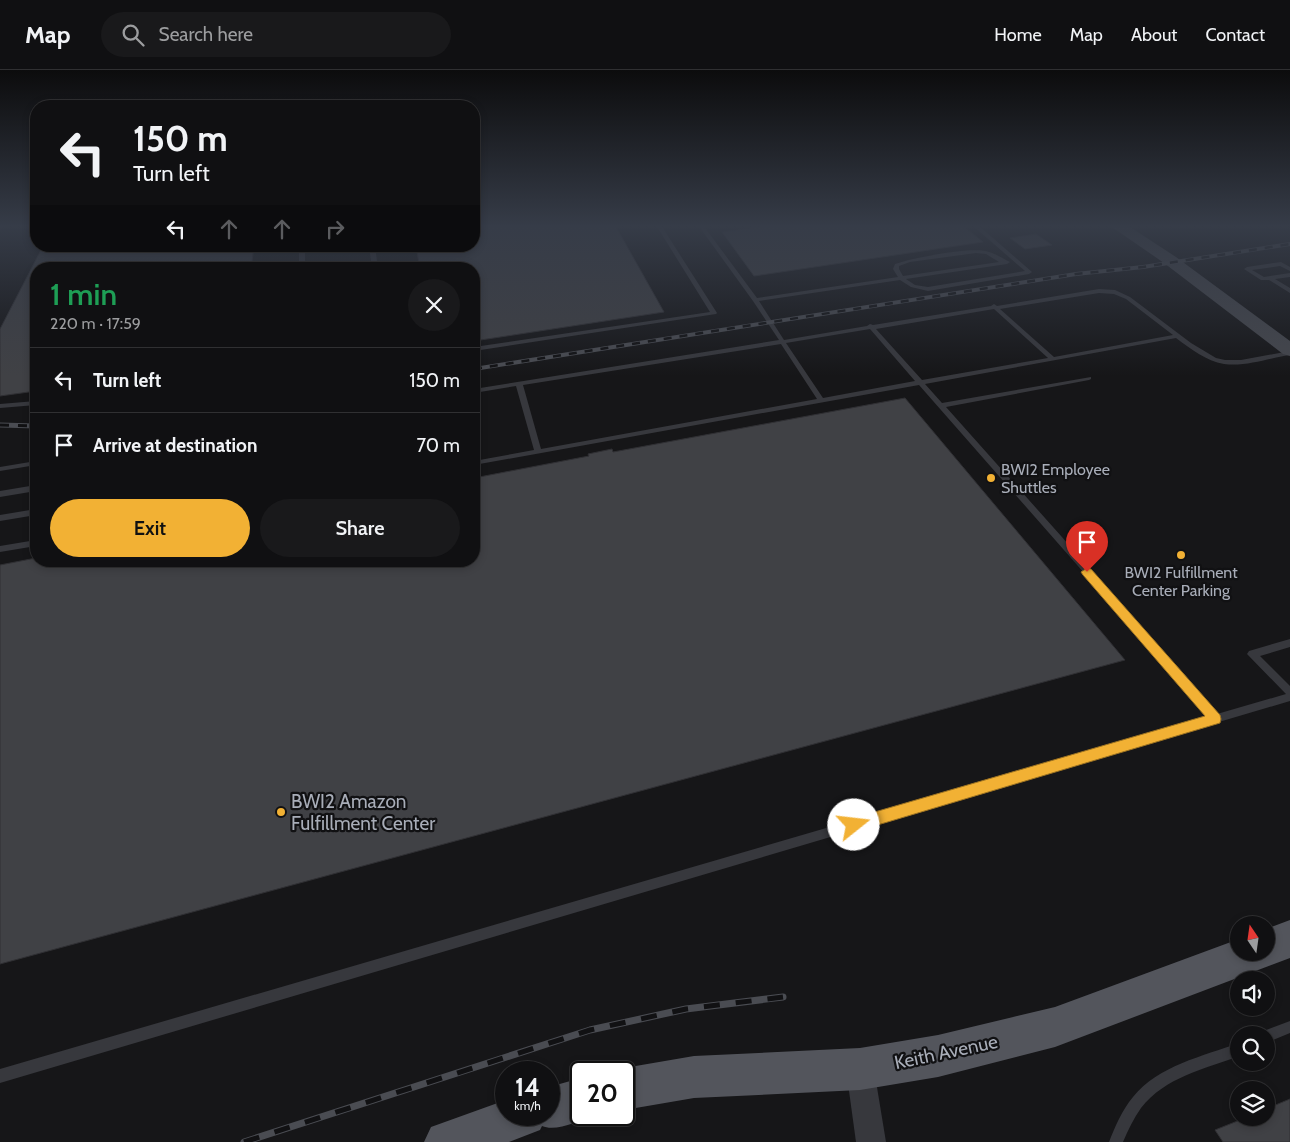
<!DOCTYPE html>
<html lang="en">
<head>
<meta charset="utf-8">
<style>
	:root { --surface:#101012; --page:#19191b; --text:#f1f3f6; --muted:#9c9d9f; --line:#303032; --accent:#f2b134 }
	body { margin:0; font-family:Cabin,sans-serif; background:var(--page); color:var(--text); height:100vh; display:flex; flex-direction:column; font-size:19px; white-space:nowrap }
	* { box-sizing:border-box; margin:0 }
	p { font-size:16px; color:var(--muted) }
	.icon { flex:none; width:28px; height:28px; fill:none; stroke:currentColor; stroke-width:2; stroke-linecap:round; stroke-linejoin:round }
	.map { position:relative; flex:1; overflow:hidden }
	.sheet { position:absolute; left:30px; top:192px; width:450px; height:305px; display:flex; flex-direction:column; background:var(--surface); border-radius:20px; box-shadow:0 2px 8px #0003,0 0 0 1px var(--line) }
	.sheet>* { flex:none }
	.banner { position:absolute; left:30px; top:30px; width:450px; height:152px; border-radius:20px; box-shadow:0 2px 8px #0003,0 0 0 1px var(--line); background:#101012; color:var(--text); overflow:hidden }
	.needle { width:32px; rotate:347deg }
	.buttons { position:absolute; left:1230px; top:846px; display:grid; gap:10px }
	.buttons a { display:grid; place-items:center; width:45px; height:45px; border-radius:50%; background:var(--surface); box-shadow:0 2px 8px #0003,0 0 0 1px var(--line); font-size:25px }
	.speed { position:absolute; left:495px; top:991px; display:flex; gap:10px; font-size:25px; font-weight:700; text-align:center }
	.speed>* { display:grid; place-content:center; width:65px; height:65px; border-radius:50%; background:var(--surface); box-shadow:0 2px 8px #0003,0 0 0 1px var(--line); line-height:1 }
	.speed small { font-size:12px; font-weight:400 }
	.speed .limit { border:2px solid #111; border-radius:8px; background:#fff; color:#111 }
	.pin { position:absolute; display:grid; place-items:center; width:42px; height:42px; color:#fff; margin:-51px -21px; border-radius:50% 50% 50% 0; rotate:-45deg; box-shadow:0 0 5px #0007 }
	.pin .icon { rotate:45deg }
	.me { position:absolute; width:55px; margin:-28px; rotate:74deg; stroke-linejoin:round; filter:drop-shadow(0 0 4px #0008) }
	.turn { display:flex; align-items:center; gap:18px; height:105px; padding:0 20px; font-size:22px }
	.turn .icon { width:65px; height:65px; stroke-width:2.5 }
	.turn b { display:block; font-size:35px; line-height:42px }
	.lanes { display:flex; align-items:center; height:48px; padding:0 20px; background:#0003; justify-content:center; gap:25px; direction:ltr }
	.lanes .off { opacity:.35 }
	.round { display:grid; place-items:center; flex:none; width:52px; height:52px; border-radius:26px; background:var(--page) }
	.summary { display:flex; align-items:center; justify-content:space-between; height:85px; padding:0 20px }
	h1 { font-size:30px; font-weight:600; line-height:38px; color:#1e9e55 }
	.cta { display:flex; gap:10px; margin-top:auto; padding:10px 20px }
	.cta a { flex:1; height:58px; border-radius:30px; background:var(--accent); color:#111; font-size:20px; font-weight:600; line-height:58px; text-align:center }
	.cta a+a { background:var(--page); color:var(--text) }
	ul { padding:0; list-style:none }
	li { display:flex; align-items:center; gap:15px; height:65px; padding:0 20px; border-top:1px solid var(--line) }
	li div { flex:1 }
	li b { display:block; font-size:19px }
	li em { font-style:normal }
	header { display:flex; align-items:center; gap:30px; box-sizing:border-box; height:70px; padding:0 25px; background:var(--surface); border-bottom:1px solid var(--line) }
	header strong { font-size:24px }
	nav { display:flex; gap:28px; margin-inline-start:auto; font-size:18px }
	.search { width:350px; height:45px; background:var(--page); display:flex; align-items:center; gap:12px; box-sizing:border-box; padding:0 18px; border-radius:28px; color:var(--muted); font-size:19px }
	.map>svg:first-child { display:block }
	.building { fill:#404145; stroke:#303034 }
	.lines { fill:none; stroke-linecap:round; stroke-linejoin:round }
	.service { fill:#37383d; fill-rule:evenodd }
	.minor { fill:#37383d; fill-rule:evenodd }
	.secondary { fill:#45474d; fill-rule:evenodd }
	.primary { fill:#53555c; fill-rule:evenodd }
	.rail-far2-casing { stroke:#4a4c52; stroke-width:4 }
	.rail-far1-casing { stroke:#4a4c52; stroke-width:5 }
	.rail-casing { stroke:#4a4c52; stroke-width:7 }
	.rail-far2 { stroke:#111113; stroke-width:2.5; stroke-dasharray:8; stroke-linecap:butt }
	.rail-far1 { stroke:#111113; stroke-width:3; stroke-dasharray:9; stroke-linecap:butt }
	.rail { stroke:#111113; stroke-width:5; stroke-dasharray:16; stroke-linecap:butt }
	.route { fill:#f2b134; stroke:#9d7322 }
	.poi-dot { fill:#f2b134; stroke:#111113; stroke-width:2 }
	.labels { text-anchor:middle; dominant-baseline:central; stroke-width:4.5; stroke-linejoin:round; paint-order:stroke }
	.poi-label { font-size:16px; fill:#a8adb8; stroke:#111113; text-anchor:start }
	.near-poi-label { font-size:19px; fill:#a8adb8; stroke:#111113; text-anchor:start }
	.near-street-label { font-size:19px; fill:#a8adb8; stroke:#111113 }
</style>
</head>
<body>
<header>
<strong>Map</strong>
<div class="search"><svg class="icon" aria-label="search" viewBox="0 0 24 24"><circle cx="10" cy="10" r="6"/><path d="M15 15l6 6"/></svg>Search here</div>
<nav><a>Home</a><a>Map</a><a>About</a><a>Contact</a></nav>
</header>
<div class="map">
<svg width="1290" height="1072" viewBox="0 0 1290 1072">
	<rect width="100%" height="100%" fill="#161618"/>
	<!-- building -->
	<g class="building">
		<polygon points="474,155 615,155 664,242 474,271 474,199 420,199 416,176 474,176"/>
		<polygon points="773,155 962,155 983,172 754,206 722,162"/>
		<polygon points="1036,164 1052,175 1025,179 1010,168"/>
		<polygon points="43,176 254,176 251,199 36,199 36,321 0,326 0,259"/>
		<polygon points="905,328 1125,590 0,894 0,495 36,488 36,491 474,491 474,408 589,386 588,384 612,379 613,382"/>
		<polygon points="1290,1029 1290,1072 1223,1072 1215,1060 1245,1048 1266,1048 1266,1039"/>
	</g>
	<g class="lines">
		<!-- service -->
		<g class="service">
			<polygon points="0,155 4,155 0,160"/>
			<polygon points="656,155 661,155 717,243 716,244 474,281 474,277 710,242"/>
			<path d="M 698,155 L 703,155 L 757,228 L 898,207 L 893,199 L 895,194 C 912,188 973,176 989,182 C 996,184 1004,189 1010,192 L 1007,194 L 906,209 L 915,215 L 928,217 L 1025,201 L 972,155 L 978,155 L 1032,202 L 1029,204 L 928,221 L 911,217 L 900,210 L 759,231 L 784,270 L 867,256 L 870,254 L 873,255 L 991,236 L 994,234 L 997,236 L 1099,219 L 1115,220 L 1130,227 L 1191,273 L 1216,288 L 1225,290 L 1241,290 L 1290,281 L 1290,285 C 1269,288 1246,297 1224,294 C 1206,291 1191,279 1176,268 L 925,314 L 942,333 L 1091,307 L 1091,309 L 1089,310 L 946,337 L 1185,605 L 1217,644 L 1286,624 L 1247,584 L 1249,581 L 1290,569 L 1290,577 L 1260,586 L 1290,616 L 1290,631 L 0,1013 L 0,999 L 1207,647 L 1179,611 L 919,315 L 474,395 L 474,391 L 534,380 L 516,316 L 474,323 L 474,319 L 779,270 L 753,231 ZM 976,183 L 986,184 L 999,192 L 903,206 L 899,199 L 899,196 L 910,192 ZM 1099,223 L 1114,224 L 1126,229 L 1173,265 L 1054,287 L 1000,239 ZM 994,239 L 1048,288 L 922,310 L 876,259 ZM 870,259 L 915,311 L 823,328 L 786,273 ZM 781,274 L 817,329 L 541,379 L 523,315 Z"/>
			<polygon points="1181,155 1190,155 1179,158 1178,157"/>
			<rect x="299" y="176" width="6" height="23"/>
			<polygon points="369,176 375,176 378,199 372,199"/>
			<polygon points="1281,192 1290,197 1290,201 1280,196 1252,200 1264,207 1290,203 1290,207 1275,209 1290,218 1290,223 1269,210 1261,210 1244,199 1247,197"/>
			<polygon points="36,331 36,335 0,338 0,334"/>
			<polygon points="36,391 36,395 0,401 0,397"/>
			<polygon points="36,415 36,421 0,427 0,421"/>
			<polygon points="36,439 36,445 0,451 0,445"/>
			<polygon points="36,470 36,476 0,482 0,476"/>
			<polygon points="1290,951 1290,963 1266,973 1266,965 1260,965 1261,962"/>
			<path d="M 1239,973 L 1239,986 C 1205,999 1165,1007 1141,1038 C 1134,1048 1128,1060 1123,1072 L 1109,1072 C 1115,1057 1122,1040 1133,1027 C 1158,996 1203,986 1239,973 Z"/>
		</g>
		<!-- minor -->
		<polygon class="minor" points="860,985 870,989 874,999 886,1072 856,1072 846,999 850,989"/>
		<!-- secondary -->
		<polygon class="secondary" points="1109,155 1127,155 1176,187 1290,271 1290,286 1283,284 1164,193"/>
		<!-- primary -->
		<g class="primary">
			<polygon points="1290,850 1290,888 1055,977 938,1007 860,1020 694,1028 624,1040 624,1002 613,1002 624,998 694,986 860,978 938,965 1055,937 1239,869 1239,882 1266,882 1266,859"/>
			<path d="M 581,1008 L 581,1045 L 594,1045 C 579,1051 556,1062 542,1056 L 540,1060 L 509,1072 L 424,1072 L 431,1057 L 506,1030 L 506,1045 L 549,1045 L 549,1017 Z"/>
		</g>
		<!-- rail-far2 casing -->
		<g class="rail-far2-casing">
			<polyline id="rail-far2" points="474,299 1076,204 1143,197 1290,174"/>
		</g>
		<!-- rail-far1 casing -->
		<g class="rail-far1-casing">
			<polyline id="rail-far1" points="0,355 36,356"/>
		</g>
		<!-- rail casing -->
		<g class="rail-casing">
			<polyline id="rail" points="244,1072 590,960 686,939 783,927"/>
		</g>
		<!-- rail-far2 -->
		<use href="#rail-far2" class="rail-far2"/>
		<!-- rail-far1 -->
		<use href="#rail-far1" class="rail-far1"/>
		<!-- rail -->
		<use href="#rail" class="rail"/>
	</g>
	<!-- sky -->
	<linearGradient id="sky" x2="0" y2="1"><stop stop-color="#0c0c0d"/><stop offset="0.51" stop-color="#363c48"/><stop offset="1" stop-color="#363c48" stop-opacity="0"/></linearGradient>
	<rect width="1290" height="306" fill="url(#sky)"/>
	<!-- route -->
	<polygon class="route" points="1087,498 1091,499 1220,645 1221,649 1220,653 854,762 849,760 847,755 849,750 854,748 1205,646 1083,505 1081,502"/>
	<!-- markers -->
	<g class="poi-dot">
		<circle cx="991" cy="408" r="5"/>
		<circle cx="1181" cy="485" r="5"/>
		<circle cx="281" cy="742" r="5"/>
	</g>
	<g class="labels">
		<!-- poi labels -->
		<g class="poi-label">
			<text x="1001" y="399">BWI2 Employee<tspan x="1001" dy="18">Shuttles</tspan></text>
			<text x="1181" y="502" text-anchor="middle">BWI2 Fulfillment<tspan x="1181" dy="18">Center Parking</tspan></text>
		</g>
		<!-- near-poi labels -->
		<g class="near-poi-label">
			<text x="291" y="731">BWI2 Amazon<tspan x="291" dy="22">Fulfillment Center</tspan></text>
		</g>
		<!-- near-street labels -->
		<g class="near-street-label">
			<text transform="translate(946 982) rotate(-12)">Keith Avenue</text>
		</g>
	</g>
</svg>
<div class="buttons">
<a><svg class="needle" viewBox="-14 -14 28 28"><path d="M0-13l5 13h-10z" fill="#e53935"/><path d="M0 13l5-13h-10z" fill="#9c9d9f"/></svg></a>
<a><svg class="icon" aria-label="sound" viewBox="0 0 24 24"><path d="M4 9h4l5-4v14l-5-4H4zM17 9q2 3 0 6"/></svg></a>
<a><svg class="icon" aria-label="search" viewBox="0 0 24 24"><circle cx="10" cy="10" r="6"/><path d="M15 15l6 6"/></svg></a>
<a><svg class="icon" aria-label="layers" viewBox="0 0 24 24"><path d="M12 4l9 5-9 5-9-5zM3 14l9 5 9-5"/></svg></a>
</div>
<div class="speed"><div>14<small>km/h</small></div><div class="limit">20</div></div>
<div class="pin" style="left:1087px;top:502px;background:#d93025"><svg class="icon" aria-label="arrive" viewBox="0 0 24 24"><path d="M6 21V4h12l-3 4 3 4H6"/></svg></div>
<svg class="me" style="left:854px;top:755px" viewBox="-20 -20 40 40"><circle r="19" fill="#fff"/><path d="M0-13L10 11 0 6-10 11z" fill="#f2b134"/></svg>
<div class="banner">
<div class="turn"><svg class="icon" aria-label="left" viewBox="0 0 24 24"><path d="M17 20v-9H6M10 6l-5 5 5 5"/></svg><div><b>150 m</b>Turn left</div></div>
<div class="lanes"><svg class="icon" aria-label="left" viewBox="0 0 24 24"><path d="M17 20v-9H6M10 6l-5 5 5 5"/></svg><svg class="icon off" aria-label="ahead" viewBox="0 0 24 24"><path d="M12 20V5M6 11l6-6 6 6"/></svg><svg class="icon off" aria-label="ahead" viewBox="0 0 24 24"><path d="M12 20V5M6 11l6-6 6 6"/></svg><svg class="icon off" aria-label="right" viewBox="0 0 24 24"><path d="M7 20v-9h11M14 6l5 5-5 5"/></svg></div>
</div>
<section class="sheet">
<div class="summary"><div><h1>1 min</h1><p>220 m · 17:59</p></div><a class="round"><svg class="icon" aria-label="close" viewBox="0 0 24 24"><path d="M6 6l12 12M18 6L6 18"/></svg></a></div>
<ul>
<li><svg class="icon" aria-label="left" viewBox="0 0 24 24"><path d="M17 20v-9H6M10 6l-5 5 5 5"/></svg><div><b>Turn left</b></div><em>150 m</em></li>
<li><svg class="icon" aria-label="arrive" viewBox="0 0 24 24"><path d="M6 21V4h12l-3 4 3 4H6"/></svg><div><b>Arrive at destination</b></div><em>70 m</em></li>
</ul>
<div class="cta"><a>Exit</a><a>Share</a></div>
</section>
</div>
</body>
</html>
